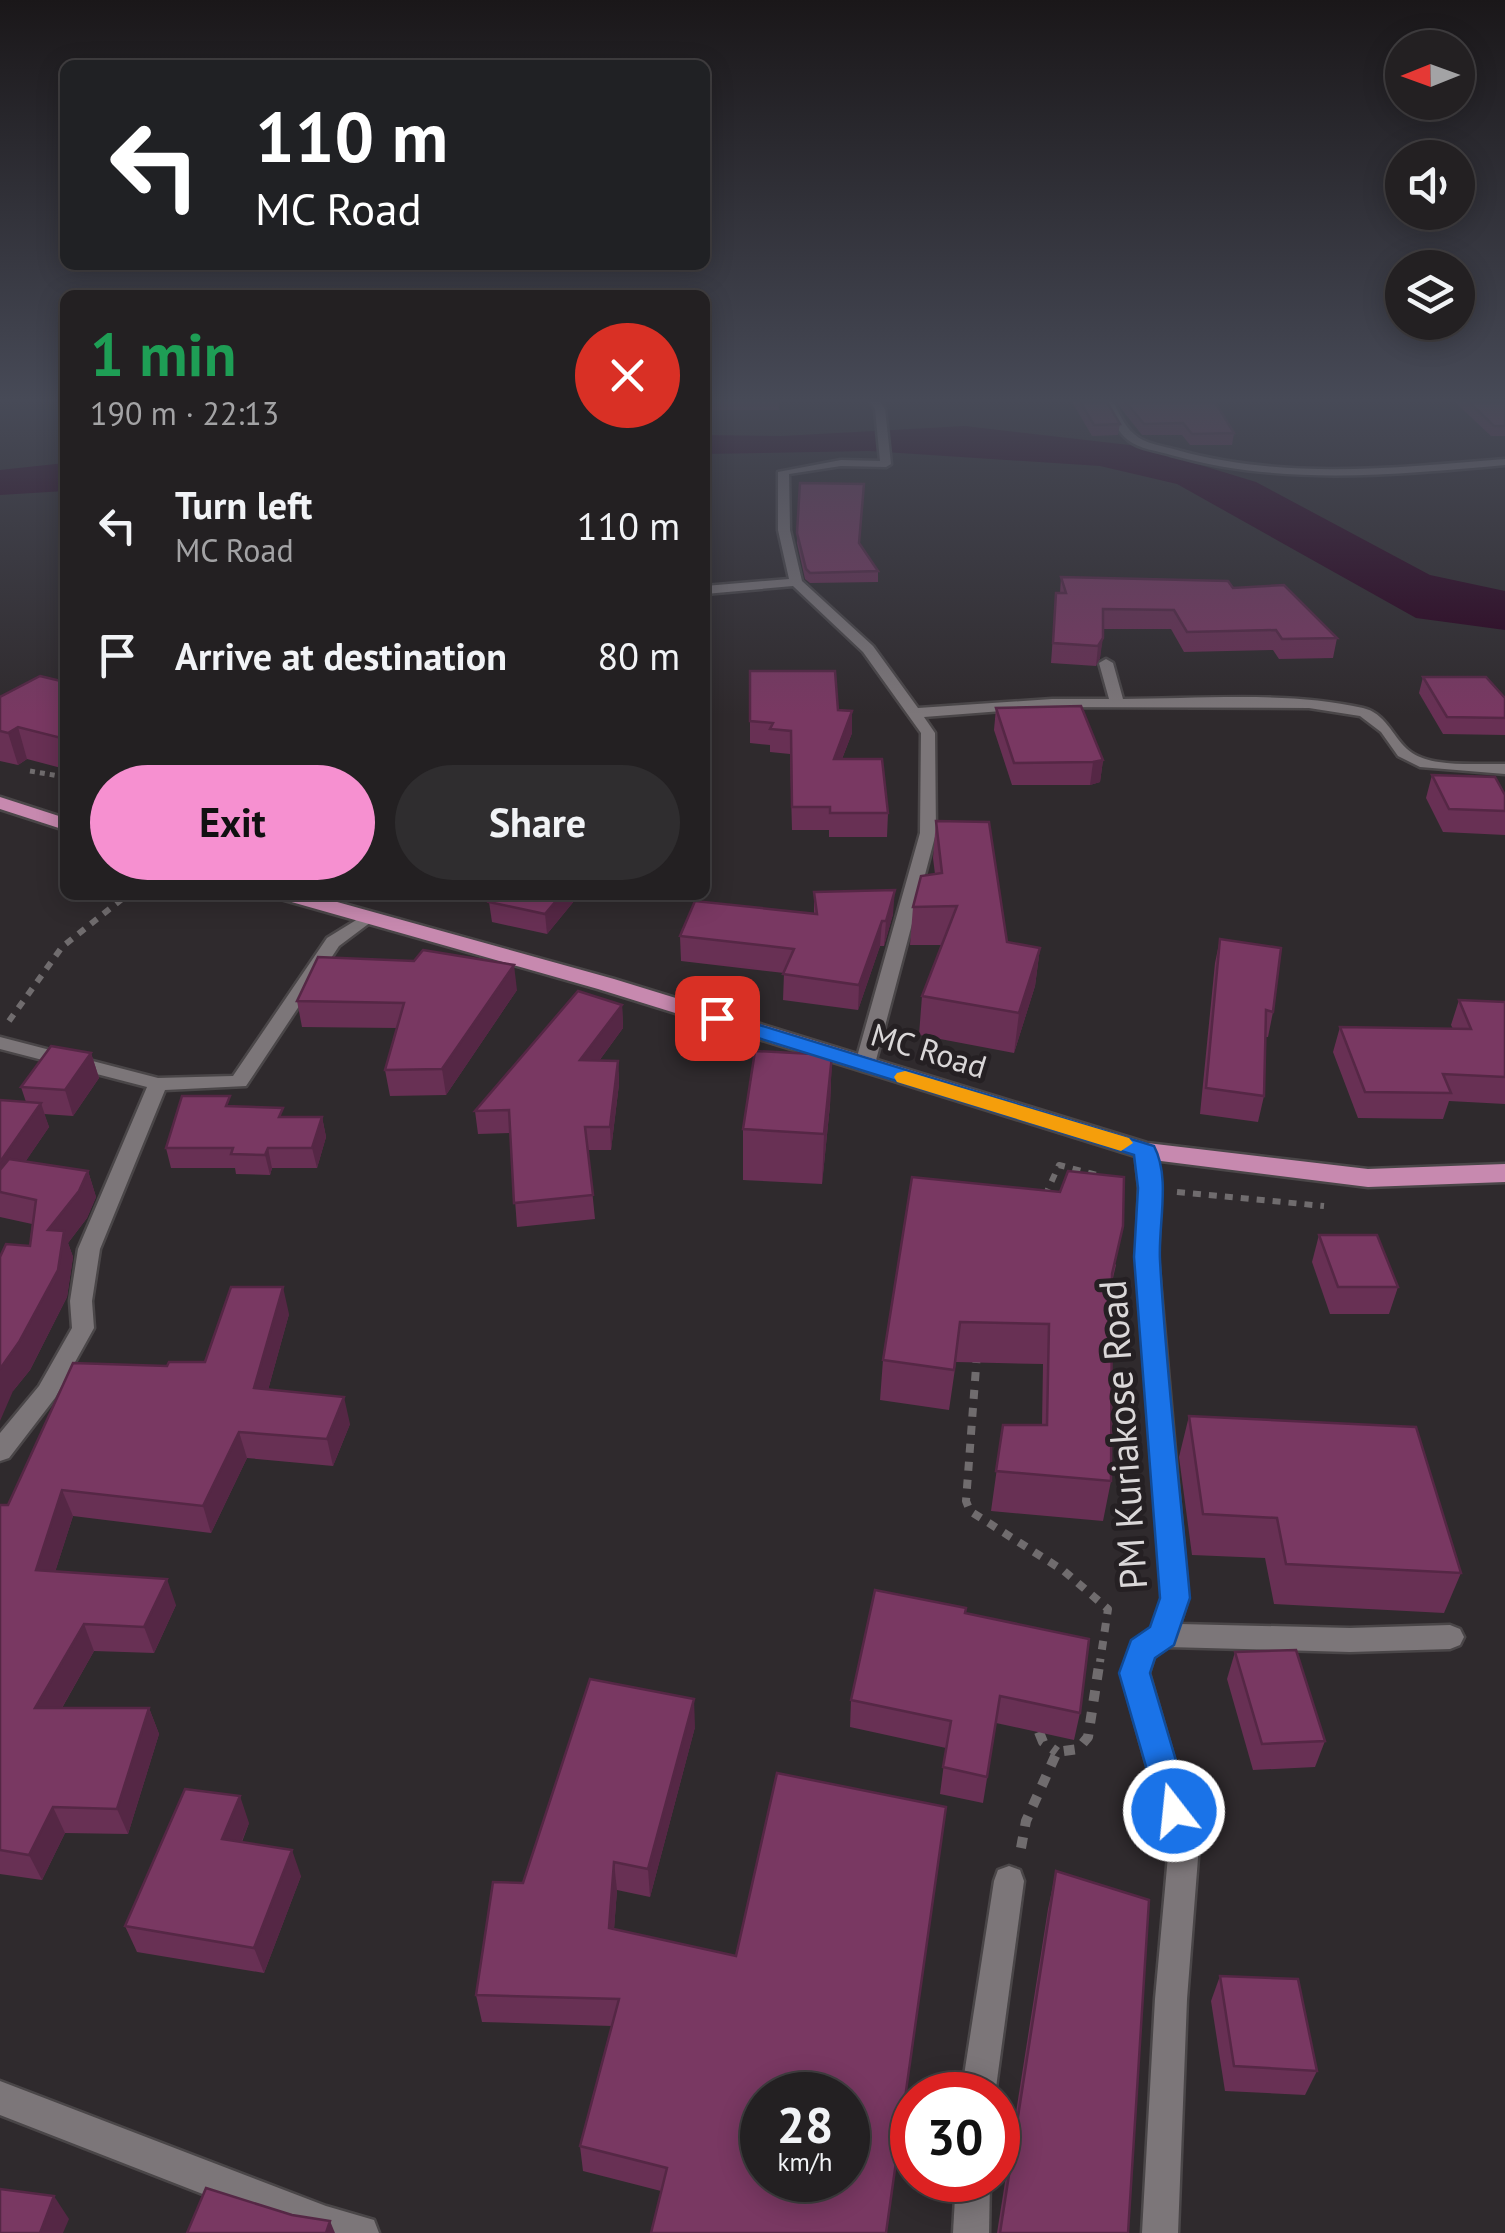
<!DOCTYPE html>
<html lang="en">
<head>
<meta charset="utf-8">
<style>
	:root { --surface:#232022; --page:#2f2d2f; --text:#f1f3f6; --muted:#a3a3a5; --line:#403e40; --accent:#f690d0 }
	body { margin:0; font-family:"PT Sans",sans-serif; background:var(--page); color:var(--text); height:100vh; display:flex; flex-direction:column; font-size:38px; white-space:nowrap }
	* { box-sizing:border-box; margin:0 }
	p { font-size:32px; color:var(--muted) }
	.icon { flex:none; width:55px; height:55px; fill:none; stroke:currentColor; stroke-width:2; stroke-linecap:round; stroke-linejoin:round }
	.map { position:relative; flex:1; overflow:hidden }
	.details { position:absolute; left:60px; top:290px; width:650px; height:610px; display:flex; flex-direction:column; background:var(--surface); border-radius:15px; box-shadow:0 5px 25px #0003,0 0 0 2px var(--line) }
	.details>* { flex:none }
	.guide { position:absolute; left:60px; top:60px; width:650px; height:210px; border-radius:15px; box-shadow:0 5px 25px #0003,0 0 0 2px var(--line); background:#202124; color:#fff; overflow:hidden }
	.needle { width:65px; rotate:269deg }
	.fabs { position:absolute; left:1385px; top:30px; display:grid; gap:20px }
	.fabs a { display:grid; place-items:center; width:90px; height:90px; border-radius:50%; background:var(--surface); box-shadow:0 5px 25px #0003,0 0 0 2px var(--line); font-size:50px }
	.speed { position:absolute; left:740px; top:2072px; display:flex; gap:20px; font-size:50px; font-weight:700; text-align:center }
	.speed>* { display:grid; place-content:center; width:130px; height:130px; border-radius:50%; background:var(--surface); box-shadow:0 5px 25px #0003,0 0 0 2px var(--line); line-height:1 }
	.speed small { font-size:25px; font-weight:400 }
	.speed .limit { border:15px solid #d22; background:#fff; color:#111 }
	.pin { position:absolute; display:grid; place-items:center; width:85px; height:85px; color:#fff; margin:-42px; border-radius:20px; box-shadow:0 5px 15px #0006 }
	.me { position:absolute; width:110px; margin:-55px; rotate:344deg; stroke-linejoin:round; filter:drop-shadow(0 0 8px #0008) }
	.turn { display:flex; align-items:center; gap:35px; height:210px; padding:0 30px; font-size:45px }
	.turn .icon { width:130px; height:130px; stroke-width:2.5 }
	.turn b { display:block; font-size:70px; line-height:85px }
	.round { display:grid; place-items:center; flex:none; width:105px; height:105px; border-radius:52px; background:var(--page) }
	.head { display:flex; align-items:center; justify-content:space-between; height:170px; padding:0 30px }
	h1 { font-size:60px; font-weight:800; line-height:75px; color:#1e9e55 }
	.cta { display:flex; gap:20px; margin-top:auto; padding:20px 30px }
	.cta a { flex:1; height:115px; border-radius:60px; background:var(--accent); color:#111; font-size:40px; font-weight:800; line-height:115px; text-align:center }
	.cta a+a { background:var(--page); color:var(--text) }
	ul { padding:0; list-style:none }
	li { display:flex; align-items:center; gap:30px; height:130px; padding:0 30px }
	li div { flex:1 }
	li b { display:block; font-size:38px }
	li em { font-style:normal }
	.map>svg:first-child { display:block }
	.water { fill:#2a001d }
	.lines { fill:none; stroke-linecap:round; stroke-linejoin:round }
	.service-casing { stroke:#4a4648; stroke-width:5 }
	.minor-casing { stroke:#4a4648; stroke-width:5 }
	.tertiary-casing { stroke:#4a4648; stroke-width:5 }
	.primary-casing { stroke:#4a4648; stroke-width:5 }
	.path-far3 { stroke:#706c6e; stroke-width:5; stroke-dasharray:5 5; stroke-linecap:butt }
	.path-far2 { stroke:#706c6e; stroke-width:6; stroke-dasharray:8 8; stroke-linecap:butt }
	.path-far1 { stroke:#706c6e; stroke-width:8; stroke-dasharray:9 9; stroke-linecap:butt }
	.path { stroke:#706c6e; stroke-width:10; stroke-dasharray:11 11; stroke-linecap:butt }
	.service { fill:#7c7679; fill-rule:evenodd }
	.minor { fill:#7c7679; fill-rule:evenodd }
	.tertiary { fill:#7c7679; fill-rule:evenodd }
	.primary { fill:#c789af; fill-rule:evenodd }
	.wall { fill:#683054 }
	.shaded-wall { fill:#552745 }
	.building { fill:#793862; stroke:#552745; stroke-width:2.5; fill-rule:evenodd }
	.route { fill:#1a73e8; stroke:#114b97; stroke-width:2.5 }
	.slow { fill:#f59e0b }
	.labels { text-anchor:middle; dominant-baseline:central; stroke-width:10; stroke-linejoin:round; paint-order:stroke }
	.street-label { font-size:32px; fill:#dad7d8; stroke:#252023 }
	.near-street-label { font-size:38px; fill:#dad7d8; stroke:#252023 }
</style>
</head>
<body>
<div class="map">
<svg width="1505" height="2233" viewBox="0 0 1505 2233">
	<rect width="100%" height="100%" fill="#2f2a2d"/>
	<!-- water -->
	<g class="water">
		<polygon points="965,426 1138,446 1256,482 1430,575 1505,591 1505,630 1416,618 1177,484 1100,466 869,451 705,454 705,435 782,436"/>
		<polygon points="65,463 65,491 0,495 0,470"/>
	</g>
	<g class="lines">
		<!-- service casing -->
		<g class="service-casing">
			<g id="service">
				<polygon points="1009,1866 1020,1870 1024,1881 995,2095 961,2095 994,1881 998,1870"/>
				<polygon points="956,2180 990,2180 989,2233 953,2233"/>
			</g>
		</g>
		<!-- minor casing -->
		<g class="minor-casing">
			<g id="minor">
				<path d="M 870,402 L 880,402 L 885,409 L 891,464 L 886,467 L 841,466 L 789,474 L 790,530 L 802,581 L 873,646 L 918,708 L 1052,699 L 1109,699 L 1099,663 L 1106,659 L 1113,663 L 1123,699 C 1200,699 1288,691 1363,708 C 1385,713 1392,735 1407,749 C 1429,769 1477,763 1505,764 L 1505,774 L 1420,767 L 1398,756 L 1381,732 L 1360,716 L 1309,708 L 1052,707 L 924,717 L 935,733 L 936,833 L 875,1064 L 865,1070 L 858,1068 L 855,1064 L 920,833 L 921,733 L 863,652 L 793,586 L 705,594 L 705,586 L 789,579 L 778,530 L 778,472 L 841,460 L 880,461 L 875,409 Z"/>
				<path d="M 1103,402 L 1113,402 C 1119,412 1124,426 1134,434 C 1145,444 1163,446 1177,450 C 1284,480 1395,468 1505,459 L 1505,465 C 1393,475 1281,486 1171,455 C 1158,451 1139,449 1128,440 C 1116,431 1111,414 1103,402 Z"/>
				<polygon points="366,914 375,919 339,946 246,1086 165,1090 100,1249 92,1301 94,1328 55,1398 9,1458 0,1461 0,1433 39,1386 72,1328 70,1301 78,1249 147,1087 0,1049 0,1037 158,1078 233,1076 327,938"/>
				<polygon points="1145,1144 1155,1151 1161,1188 1158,1257 1188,1598 1180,1624 1350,1628 1450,1625 1460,1629 1464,1637 1460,1645 1450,1649 1350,1652 1168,1647 1154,1657 1149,1673 1199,1845 1187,1999 1178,2233 1142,2233 1155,1999 1169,1845 1121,1673 1132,1642 1152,1628 1162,1598 1136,1257 1139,1188 1135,1151"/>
			</g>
		</g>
		<!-- tertiary casing -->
		<g class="tertiary-casing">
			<polygon id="tertiary" points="0,2081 326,2206 374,2220 379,2233 303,2233 0,2115"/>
		</g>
		<!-- primary casing -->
		<g class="primary-casing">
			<g id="primary">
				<polygon points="0,797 65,818 65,830 0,809"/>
				<polygon points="277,895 312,895 614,979 1147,1143 1368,1169 1505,1164 1505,1182 1368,1187 1145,1159 598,989 281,899"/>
			</g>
		</g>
		<!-- path-far3 -->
		<polyline class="path-far3" points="30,771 65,777"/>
		<!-- path-far2 -->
		<g class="path-far2">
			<polyline points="9,1021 62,947 127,895"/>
			<polyline points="1177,1192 1324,1206"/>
			<polyline points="1045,1196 1059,1165 1097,1175"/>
		</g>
		<!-- path-far1 -->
		<polyline class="path-far1" points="977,1354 966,1501 970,1511 1064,1571 1108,1609 1100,1662"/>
		<!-- path -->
		<g class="path">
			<polyline points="1039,1732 1043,1742 1057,1752"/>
			<polyline points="1021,1848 1026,1821 1057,1752 1078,1749 1088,1737 1100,1659"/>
		</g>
		<!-- service -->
		<use href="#service" class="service"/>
		<!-- minor -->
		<use href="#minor" class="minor"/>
		<!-- tertiary -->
		<use href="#tertiary" class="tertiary"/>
		<!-- primary -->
		<use href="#primary" class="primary"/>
	</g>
	<!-- wall -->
	<g class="wall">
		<rect x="705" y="402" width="74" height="8"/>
		<polygon points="1072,402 1107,402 1120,424 1118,435 1092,436"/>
		<polygon points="1116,402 1215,402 1234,433 1232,445 1190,445 1182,435 1142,435"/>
		<polygon points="1455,402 1505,402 1505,436 1491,436"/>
		<polygon points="800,483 860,544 878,571 878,582 810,583 805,579 797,543"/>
		<polygon points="705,508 708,526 709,554 705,554"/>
		<polygon points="1061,577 1233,588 1337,638 1333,658 1279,659 1273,650 1184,652 1171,629 1103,629 1100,658 1096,666 1051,663 1056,593 1060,593"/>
		<polygon points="750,671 838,710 852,711 852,733 842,759 888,813 887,837 829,837 829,830 792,830 790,754 770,752 770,745 750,743"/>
		<polygon points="1423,677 1505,698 1505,735 1443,734 1419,693"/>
		<polygon points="65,682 65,769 27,759 18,765 0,761 0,697"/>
		<polygon points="996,708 1103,760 1100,782 1090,785 1012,785 994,730"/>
		<polygon points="1432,775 1505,795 1505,835 1443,832 1426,798"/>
		<polygon points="936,821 1007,942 1040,948 1035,986 1014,1053 919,1035 922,996 942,945 910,945 913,907 935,874 933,858"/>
		<polygon points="814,892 893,914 884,946 880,946 858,1010 783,1000 784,973 681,961 680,936 814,914"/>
		<polygon points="579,895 547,934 492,922 489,902"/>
		<polygon points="1220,939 1273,1012 1268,1037 1266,1037 1264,1096 1258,1122 1200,1114 1215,963"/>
		<polygon points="517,990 446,1095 390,1096 385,1070 397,1028 302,1027 297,1001"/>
		<polygon points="1459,1000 1505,1002 1505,1104 1449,1101 1443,1119 1358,1118 1333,1052 1340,1027 1453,1029 1451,1025"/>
		<polygon points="622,1005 623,1028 599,1061 618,1061 619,1084 611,1150 588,1150 595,1219 517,1227 510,1133 478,1134 475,1111"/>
		<polygon points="91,1053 99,1078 73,1116 44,1114 49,1127 25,1162 88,1171 96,1197 87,1218 68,1243 73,1257 67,1297 30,1370 13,1391 32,1224 0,1217 0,1101 26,1102 21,1087"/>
		<polygon points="832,1055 830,1105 822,1184 743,1180 743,1129"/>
		<polygon points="233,1106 285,1117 322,1117 326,1137 317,1168 272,1168 270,1175 236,1174 235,1168 171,1168 166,1148"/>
		<polygon points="1060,1192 1116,1265 1112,1282 1111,1481 1103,1521 991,1511 1003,1425 1042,1425 1043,1364 956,1362 949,1410 880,1400 883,1360"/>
		<polygon points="1319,1235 1398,1287 1389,1314 1330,1314 1312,1262"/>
		<polygon points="289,1314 268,1390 350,1424 333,1466 247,1458 211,1533 73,1516 55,1572 176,1605 154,1653 94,1651 62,1708 149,1708 159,1734 128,1834 65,1833 42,1880 0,1874 0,1505 8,1505 167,1366 205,1362"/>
		<polygon points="1189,1416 1461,1573 1444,1613 1274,1604 1265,1558 1192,1555 1179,1457"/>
		<polygon points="965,1613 1080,1713 1074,1740 996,1723 983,1803 940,1794 946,1748 850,1727 851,1700"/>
		<polygon points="1235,1652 1325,1741 1315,1767 1253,1770 1227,1679"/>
		<polygon points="695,1727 650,1897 617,1890 614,1929 736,1956 946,1807 661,2191 583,2171 580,2146 612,2026 482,2022 476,1995 523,1883"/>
		<polygon points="249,1823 242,1842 301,1876 264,1973 137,1952 125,1926"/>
		<polygon points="1056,1871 1128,2233 997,2233 1048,1909"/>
		<polygon points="1220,1976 1317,2071 1305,2095 1225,2091 1211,2001"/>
	</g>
	<!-- shaded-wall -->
	<g class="shaded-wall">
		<polygon points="1103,638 1100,658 1096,666 1098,646"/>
		<polygon points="852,711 852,733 833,782 834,759"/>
		<polygon points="18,727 27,759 18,765 8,733"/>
		<polygon points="1103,760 1100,782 1090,785 1093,762"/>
		<polygon points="895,890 893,914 884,946 886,921"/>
		<polygon points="561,895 579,895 547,934 545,914"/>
		<polygon points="882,921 880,946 858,1010 859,985"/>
		<polygon points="1040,948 1035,986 1014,1053 1019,1013"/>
		<polygon points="514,965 517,990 446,1095 442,1069"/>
		<polygon points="622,1005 623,1028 582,1084 580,1060"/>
		<polygon points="91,1053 99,1078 73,1116 65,1090"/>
		<polygon points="832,1055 830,1105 822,1184 824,1134"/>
		<polygon points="618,1061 619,1084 611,1150 610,1127"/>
		<polygon points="41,1103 49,1127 4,1193 0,1192 0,1162"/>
		<polygon points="322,1117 326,1137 317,1168 312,1148"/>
		<polygon points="268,1148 272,1168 270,1175 265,1155"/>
		<polygon points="88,1171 96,1197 87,1218 68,1243 73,1257 67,1297 30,1370 13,1391 0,1421 0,1369 48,1230"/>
		<polygon points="283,1287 289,1314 261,1415 254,1388"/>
		<polygon points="344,1397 350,1424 333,1466 327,1439"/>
		<polygon points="239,1432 247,1458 211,1533 203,1506"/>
		<polygon points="62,1490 73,1516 47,1597 36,1570"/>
		<polygon points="167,1579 176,1605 154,1653 144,1627"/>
		<polygon points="84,1624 94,1651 47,1734 35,1708"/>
		<polygon points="694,1699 695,1727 650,1897 648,1869"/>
		<polygon points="149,1708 159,1734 128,1834 117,1809"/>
		<polygon points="240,1796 249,1823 232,1865 222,1839"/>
		<polygon points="53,1807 65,1833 42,1880 29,1855"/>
		<polygon points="292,1850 301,1876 264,1973 254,1948"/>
		<polygon points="614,1862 617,1890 612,1955 609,1928"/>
		<polygon points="54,2196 69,2219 63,2233 40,2233"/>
		<polygon points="330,2221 335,2233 326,2233"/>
	</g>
	<!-- building -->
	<g class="building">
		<polygon points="1080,402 1107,402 1120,424 1094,425"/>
		<polygon points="1126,402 1215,402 1234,433 1192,434 1183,423 1144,424"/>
		<polygon points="1469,402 1505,402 1505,426 1494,426"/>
		<polygon points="800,483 864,484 859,543 878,571 810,573 806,569 797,533"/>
		<polygon points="1061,577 1228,581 1233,588 1284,585 1337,638 1282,639 1276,630 1187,632 1174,610 1103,609 1103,638 1098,646 1053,643 1056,593 1066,593"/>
		<polygon points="750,671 835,671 838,710 852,711 834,759 882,759 888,813 830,813 830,807 792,807 791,731 770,729 773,723 750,721"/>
		<polygon points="40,676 65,682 65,739 18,727 8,733 0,731 0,697"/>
		<polygon points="1423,677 1486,677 1505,698 1505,718 1447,717"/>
		<polygon points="1081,706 1103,760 1093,762 1014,763 996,708"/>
		<polygon points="1432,775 1495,777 1505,795 1505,811 1449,809"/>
		<polygon points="936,821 989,822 1007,942 1040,948 1019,1013 922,996 957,906 913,907 921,876 942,873"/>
		<polygon points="895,890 886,921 882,921 859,985 783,974 794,949 680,936 695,901 817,914 814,892"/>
		<polygon points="496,895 561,895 545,914 489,902"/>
		<polygon points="1220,939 1281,948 1273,1012 1266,1010 1264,1096 1206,1088"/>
		<polygon points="423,950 514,965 442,1069 385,1070 404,1003 297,1001 318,957 414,961"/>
		<polygon points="578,991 622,1005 580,1060 618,1061 610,1127 585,1127 593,1195 514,1203 509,1110 475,1111"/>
		<polygon points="1459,1000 1505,1002 1505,1077 1443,1074 1451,1093 1365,1092 1340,1027 1471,1029"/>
		<polygon points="51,1046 91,1053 65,1090 21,1087"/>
		<polygon points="755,1051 832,1055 824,1134 743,1129"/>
		<polygon points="182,1096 230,1096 226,1106 283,1108 279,1117 322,1117 312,1148 268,1148 265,1155 231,1154 233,1148 166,1148"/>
		<polygon points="0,1100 41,1103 0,1162"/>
		<polygon points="9,1159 88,1171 79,1191 48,1230 64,1231 58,1270 19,1342 0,1369 0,1257 6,1244 30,1246 36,1200 0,1192 0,1170"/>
		<polygon points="1068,1171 1124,1177 1123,1226 1112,1274 1111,1481 996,1471 1003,1425 1047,1425 1049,1324 960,1322 954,1370 883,1360 912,1177 1060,1192"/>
		<polygon points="1319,1235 1377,1235 1398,1287 1338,1287"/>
		<polygon points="231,1287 283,1287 254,1388 344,1397 327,1439 239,1432 203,1506 62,1490 36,1570 167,1579 144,1627 84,1624 35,1708 149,1708 117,1809 53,1807 29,1855 0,1850 0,1505 8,1505 73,1363 167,1366 169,1362 205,1362"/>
		<polygon points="1189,1416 1416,1427 1461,1573 1286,1564 1277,1518 1203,1514"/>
		<polygon points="875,1590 966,1608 965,1613 1089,1639 1080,1713 1000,1696 987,1777 943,1767 951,1721 851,1700"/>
		<polygon points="1296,1650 1325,1741 1262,1744 1235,1652"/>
		<path d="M 590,1679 L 694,1699 L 648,1869 L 614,1862 L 609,1928 L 736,1956 L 777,1773 L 946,1807 L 886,2233 L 651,2233 L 667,2168 L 580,2146 L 619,1999 L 476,1995 L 493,1882 L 523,1883 ZM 762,2095 L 848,2095 L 848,2180 L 762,2180 Z"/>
		<polygon points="185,1789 240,1796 222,1839 292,1850 254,1948 125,1926"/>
		<polygon points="1056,1871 1149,1900 1128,2233 1000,2233"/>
		<polygon points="1220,1976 1298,1979 1317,2071 1234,2066"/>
		<polygon points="206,2188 292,2215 330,2221 326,2233 187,2233"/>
		<polygon points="0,2189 54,2196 40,2233 0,2233"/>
	</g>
	<!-- sky -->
	<linearGradient id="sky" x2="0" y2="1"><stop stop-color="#1a1719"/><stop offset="0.56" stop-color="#474a57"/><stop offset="1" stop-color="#474a57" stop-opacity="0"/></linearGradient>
	<rect width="1505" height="715" fill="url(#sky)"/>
	<!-- route -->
	<path class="route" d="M 717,1012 L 1154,1146 C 1171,1178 1158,1225 1160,1260 C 1166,1373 1180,1486 1190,1598 L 1174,1645 L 1155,1658 L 1150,1673 L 1191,1811 L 1186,1822 L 1174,1827 L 1162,1822 L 1119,1673 L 1131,1640 L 1150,1627 L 1160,1598 L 1134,1257 L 1138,1188 L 1134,1155 L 710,1023 L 707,1018 L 710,1014 Z"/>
	<!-- slow -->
	<polygon class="slow" points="905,1071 1129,1138 1133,1143 1121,1151 897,1082 894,1077 897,1073"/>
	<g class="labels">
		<!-- street labels -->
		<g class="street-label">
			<text transform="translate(929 1050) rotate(17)">MC Road</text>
		</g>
		<!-- near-street labels -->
		<g class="near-street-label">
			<text transform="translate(1122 1435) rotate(-94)">PM Kuriakose Road</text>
		</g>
	</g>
</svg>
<div class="fabs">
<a><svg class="needle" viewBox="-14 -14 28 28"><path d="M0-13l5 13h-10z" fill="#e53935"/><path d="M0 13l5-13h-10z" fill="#a3a3a5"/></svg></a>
<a><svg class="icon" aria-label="sound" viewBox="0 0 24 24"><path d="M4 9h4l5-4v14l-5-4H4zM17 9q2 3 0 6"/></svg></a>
<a><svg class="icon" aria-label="layers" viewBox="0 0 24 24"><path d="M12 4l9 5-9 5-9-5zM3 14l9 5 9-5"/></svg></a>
</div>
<div class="speed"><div>28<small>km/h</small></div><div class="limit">30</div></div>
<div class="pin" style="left:717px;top:1018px;background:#d93025"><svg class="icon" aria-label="arrive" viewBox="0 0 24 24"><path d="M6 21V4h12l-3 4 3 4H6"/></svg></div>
<svg class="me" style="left:1174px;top:1811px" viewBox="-20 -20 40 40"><circle r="17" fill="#1a73e8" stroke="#fff" stroke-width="3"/><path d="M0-11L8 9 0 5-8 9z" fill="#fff"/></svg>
<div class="guide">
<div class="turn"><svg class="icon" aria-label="left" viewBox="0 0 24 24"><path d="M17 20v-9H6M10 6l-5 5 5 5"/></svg><div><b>110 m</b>MC Road</div></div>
</div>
<section class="details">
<div class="head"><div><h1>1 min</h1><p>190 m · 22:13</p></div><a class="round" style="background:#d93025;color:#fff"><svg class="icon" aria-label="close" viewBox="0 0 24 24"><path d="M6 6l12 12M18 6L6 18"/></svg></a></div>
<ul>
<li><svg class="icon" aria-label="left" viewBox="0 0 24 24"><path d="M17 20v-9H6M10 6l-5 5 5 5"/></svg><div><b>Turn left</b><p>MC Road</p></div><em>110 m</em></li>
<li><svg class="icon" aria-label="arrive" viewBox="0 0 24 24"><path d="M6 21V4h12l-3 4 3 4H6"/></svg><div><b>Arrive at destination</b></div><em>80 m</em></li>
</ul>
<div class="cta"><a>Exit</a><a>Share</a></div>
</section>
</div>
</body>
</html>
